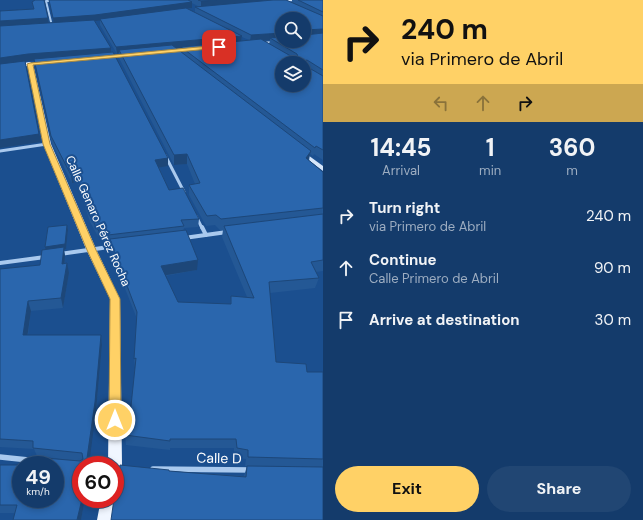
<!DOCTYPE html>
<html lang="en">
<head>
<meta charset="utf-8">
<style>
	:root { --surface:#143b6b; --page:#214673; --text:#f1f3f6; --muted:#9dadc1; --line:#33557e; --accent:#ffd166 }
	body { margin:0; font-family:"DM Sans",sans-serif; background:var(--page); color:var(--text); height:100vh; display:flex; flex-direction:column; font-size:15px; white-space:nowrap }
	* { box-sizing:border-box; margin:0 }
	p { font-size:13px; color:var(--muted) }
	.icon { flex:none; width:22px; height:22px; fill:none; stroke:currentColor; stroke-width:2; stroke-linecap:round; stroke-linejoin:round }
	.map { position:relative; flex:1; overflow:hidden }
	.panel { display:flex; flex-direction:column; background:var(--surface); width:320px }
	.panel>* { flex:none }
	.hud { background:#ffd166; color:#111; overflow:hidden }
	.tools { position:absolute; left:275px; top:12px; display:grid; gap:8px }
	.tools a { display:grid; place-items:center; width:36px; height:36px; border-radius:50%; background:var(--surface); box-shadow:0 2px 6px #0003,0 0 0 1px var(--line); font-size:20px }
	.speed { position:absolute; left:12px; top:456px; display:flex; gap:8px; font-size:20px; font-weight:700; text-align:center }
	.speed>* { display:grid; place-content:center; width:52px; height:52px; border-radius:50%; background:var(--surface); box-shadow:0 2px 6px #0003,0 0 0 1px var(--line); line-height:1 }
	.speed small { font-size:10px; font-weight:400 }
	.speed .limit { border:6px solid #d22; background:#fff; color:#111 }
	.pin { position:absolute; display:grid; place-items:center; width:34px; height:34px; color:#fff; margin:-17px; border-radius:8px; box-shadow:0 2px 6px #0006 }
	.me { position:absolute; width:44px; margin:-22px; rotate:0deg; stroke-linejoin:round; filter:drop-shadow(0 0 3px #0008) }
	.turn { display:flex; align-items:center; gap:14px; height:84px; padding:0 12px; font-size:18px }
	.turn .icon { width:52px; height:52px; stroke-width:2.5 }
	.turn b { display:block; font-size:28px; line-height:34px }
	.lanes { display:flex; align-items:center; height:38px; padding:0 12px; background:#0003; justify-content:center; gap:20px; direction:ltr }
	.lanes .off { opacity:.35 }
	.eta { display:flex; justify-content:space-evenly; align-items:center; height:68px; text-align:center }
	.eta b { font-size:24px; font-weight:700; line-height:28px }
	.action { display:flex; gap:8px; margin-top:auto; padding:8px 12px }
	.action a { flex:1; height:46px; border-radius:24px; background:var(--accent); color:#111; font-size:16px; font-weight:700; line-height:46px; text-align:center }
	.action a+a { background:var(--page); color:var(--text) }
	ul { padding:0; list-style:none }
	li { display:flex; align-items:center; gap:12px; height:52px; padding:0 12px }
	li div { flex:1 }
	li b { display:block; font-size:15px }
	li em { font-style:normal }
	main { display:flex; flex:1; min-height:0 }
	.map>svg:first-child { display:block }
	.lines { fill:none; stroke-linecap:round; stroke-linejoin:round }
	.street-far3 { stroke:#a9c9ee; stroke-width:2 }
	.street-far2 { stroke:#a9c9ee; stroke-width:3 }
	.street-far1 { stroke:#a9c9ee; stroke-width:4 }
	.street { stroke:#a9c9ee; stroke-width:5.5 }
	.secondary { fill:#d6e6fa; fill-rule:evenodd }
	.primary { fill:#f0f6ff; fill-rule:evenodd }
	.wall { fill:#245895; fill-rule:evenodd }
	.shaded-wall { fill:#1d4779 }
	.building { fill:#2a66ad; stroke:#1d4779; fill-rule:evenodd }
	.route { fill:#ffd166; stroke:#a68842 }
	.labels { text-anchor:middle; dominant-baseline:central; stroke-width:4; stroke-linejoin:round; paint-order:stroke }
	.street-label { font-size:12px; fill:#fff; stroke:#1b4f8f }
	.near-street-label { font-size:14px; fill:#fff; stroke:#1b4f8f }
</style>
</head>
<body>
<main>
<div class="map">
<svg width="323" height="520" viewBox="0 0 323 520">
	<rect width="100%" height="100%" fill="#1b4f8f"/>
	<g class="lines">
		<!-- street-far3 -->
		<polyline class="street-far3" points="52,26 46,1 53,1"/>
		<!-- street-far2 -->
		<g class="street-far2">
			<polyline points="0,151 47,144"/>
			<polyline points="165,155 184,192"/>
			<polyline points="196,216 202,228"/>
		</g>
		<!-- street-far1 -->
		<g class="street-far1">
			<polyline points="202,227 206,235"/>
			<polyline points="184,238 227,232"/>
			<polyline points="60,254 116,246"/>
			<polyline points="0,263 45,257"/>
		</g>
		<!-- street -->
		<g class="street">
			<polyline points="0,457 38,461"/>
			<polyline points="153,469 251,470"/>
		</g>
		<!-- secondary -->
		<g class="secondary">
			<polygon points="289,0 301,0 278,3 276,2"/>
			<polygon points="282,40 283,42 256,44 254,43"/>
			<polygon points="301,150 323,166 323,171 299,153 299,151"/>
		</g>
		<!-- primary -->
		<g class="primary">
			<polygon points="30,62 33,64 51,144 96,249 120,299 122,465 120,470 115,472 115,465 108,465 110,299 86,249 43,144 28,66 0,70 0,66"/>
			<polygon points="115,495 117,499 113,520 97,520 101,499 115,499"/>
		</g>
	</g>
	<!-- wall -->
	<g class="wall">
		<path d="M 35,0 L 45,0 L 44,1 L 49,23 L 54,22 L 49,0 L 286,0 L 292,3 L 292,0 L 323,0 L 323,160 L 314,154 L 313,156 L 310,154 L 309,161 L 323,172 L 323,271 L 316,272 L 319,278 L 315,288 L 270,293 L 276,362 L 307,372 L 323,372 L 323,520 L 169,471 L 244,476 L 247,466 L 245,466 L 246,459 L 234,458 L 234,448 L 170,448 L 170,450 L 126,445 L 125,435 L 131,406 L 135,368 L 134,359 L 137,319 L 124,286 L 123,286 L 111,250 L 111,243 L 109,243 L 107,237 L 99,238 L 90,222 L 77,182 L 72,183 L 52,144 L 34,60 L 25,61 L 41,142 L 0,148 L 0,11 L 33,9 L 32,2 ZM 192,3 L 200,7 L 195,7 L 195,12 L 187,9 L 192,8 ZM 282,19 L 304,41 L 282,41 ZM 100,20 L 100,25 L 117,54 L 119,53 L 119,58 L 174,165 L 187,164 L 195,184 L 189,185 L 189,195 L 206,226 L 215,225 L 220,230 L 223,230 L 222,237 L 247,297 L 231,296 L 230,304 L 178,302 L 165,276 L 197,270 L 183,231 L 184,228 L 198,227 L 199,219 L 169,190 L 159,167 L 168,166 L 168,158 L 95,21 ZM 242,37 L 249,40 L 241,41 ZM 263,40 L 270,40 L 269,44 ZM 175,48 L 181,48 L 181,52 Z"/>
		<polygon points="67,225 68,230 66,249 64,250 65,256 65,264 69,273 63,308 31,311 28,335 101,335 102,345 96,411 81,499 85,499 81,520 15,513 0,513 0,465 33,465 68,460 37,456 34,449 0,447 0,269 40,265 45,249"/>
	</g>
	<!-- shaded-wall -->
	<g class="shaded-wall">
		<polygon points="217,0 274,0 201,7 201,1"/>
		<polygon points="192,2 192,8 96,21 54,24 53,18"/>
		<polygon points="48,18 49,24 0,27 0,21"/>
		<polygon points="323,29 323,35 304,36 304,33 305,30"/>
		<polygon points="282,33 282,39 270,38 270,40 250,41 251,35"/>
		<polygon points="242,36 241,42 181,47 181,48 120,53 119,50 119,53 117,54 116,47"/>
		<polygon points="111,48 111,54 30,61 0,65 0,58 28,54"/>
		<polygon points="307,60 305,67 304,67 304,63 303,63 303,61"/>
		<polygon points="27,68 41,142 0,148 0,140"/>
		<polygon points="311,151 308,161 306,158"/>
		<polygon points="187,154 187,164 174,165 174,155"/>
		<polygon points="168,158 168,166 156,168 155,160"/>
		<polygon points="76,174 77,182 72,183 71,175"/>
		<polygon points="67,225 68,230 66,249 64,250 65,256 64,274 46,252 45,247"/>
		<polygon points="106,229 107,237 99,238 98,230"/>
		<polygon points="198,260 197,270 161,276 161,266"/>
		<polygon points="67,263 69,273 63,308 61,298"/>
		<polygon points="123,275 124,286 123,286 122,276"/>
		<polygon points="28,301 31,311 26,345 23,335"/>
		<polygon points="101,335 102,345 96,411 89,465 86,465"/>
		<polygon points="82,499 85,499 81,520 77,520"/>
	</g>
	<!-- building -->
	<g class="building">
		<polygon points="35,0 44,0 48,18 0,21 0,11 34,9 32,2"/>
		<polygon points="49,0 188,0 192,2 95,15 53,18"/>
		<polygon points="198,0 217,0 201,1"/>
		<polygon points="273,0 286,0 323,16 323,29 305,30 304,33 304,19 282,19 282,33 251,35 195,7"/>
		<polygon points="298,0 323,0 323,12"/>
		<polygon points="186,8 242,36 116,47 100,19"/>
		<polygon points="94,20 111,48 28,54 0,58 0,26"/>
		<polygon points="323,33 323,70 307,60 303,61 304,63 282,63 282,85 304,85 304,65 323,76 323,150 316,146 315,148 181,47 261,39 296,59 298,57 297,54 270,38 282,37 282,41 304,41 304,34 305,35"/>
		<polygon points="172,45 311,151 306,158 323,172 323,208 221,219 216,215 207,216 189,185 200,183 187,154 174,155 119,50"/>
		<polygon points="113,52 168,158 155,160 169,190 183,188 199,219 181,220 184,226 108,235 106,229 98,230 89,214 76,174 71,175 51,136 34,59"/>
		<polygon points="25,61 39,134 0,140 0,64"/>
		<polygon points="323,214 323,260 311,262 319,278 269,282 276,362 306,364 307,372 323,372 323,459 248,457 248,450 237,448 236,439 170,439 170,441 125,435 131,406 136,358 134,359 137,312 123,275 122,276 110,239 186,230 198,260 161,266 178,302 231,304 231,296 254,298 224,226"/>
		<polygon points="67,225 65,244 45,247 48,227"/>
		<path d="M 64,247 L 62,264 L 67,263 L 61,298 L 28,301 L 23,335 L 101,335 L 95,402 L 86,465 L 89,465 L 81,465 L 82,499 L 77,520 L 13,520 L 17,505 L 0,505 L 0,465 L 33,465 L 33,457 L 80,461 L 83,459 L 82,453 L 33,448 L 33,441 L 0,439 L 0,269 L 40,265 L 42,250 ZM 21,465 L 55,465 L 55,499 L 21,499 Z"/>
		<polygon points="120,465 169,470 169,471 246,477 247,466 323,467 323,520 111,520 114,499 115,499"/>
	</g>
	<!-- route -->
	<polygon class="route" points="219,45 221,48 33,65 50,144 96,250 120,299 121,420 119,424 115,426 110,424 109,420 110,299 87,250 43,144 27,64 30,63"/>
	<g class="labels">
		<!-- street labels -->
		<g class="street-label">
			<text transform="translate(98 221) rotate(66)">Calle Genaro Pérez Rocha</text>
		</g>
		<!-- near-street labels -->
		<g class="near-street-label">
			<text transform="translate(219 458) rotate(1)">Calle D</text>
		</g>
	</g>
</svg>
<div class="tools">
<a><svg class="icon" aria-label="search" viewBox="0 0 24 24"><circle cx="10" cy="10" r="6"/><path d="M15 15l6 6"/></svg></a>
<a><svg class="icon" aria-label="layers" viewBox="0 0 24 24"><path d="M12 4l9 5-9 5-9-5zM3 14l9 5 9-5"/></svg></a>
</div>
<div class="speed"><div>49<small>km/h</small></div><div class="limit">60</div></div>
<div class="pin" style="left:219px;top:47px;background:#d93025"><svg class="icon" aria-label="arrive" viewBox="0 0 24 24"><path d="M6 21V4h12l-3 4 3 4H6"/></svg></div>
<svg class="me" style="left:115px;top:420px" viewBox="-20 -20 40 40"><circle r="17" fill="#ffd166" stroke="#fff" stroke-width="3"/><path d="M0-11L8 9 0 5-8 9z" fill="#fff"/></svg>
</div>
<section class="panel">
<div class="hud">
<div class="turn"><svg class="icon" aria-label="right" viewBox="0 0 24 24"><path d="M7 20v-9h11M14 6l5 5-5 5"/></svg><div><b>240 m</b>via Primero de Abril</div></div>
<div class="lanes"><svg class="icon off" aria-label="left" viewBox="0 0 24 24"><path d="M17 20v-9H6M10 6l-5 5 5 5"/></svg><svg class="icon off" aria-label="ahead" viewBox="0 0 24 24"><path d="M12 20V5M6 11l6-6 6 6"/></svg><svg class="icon" aria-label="right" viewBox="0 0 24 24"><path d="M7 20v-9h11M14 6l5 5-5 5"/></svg></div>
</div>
<div class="eta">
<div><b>14:45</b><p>Arrival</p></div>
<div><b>1</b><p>min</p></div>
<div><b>360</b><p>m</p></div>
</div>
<ul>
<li><svg class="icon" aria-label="right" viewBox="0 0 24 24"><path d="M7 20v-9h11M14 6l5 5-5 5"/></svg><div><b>Turn right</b><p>via Primero de Abril</p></div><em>240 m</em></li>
<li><svg class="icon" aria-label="ahead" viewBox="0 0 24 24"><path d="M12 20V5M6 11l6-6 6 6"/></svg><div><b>Continue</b><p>Calle Primero de Abril</p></div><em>90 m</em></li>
<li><svg class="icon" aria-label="arrive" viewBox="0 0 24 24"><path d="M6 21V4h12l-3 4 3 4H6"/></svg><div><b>Arrive at destination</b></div><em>30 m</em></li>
</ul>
<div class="action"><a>Exit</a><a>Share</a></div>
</section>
</main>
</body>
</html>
